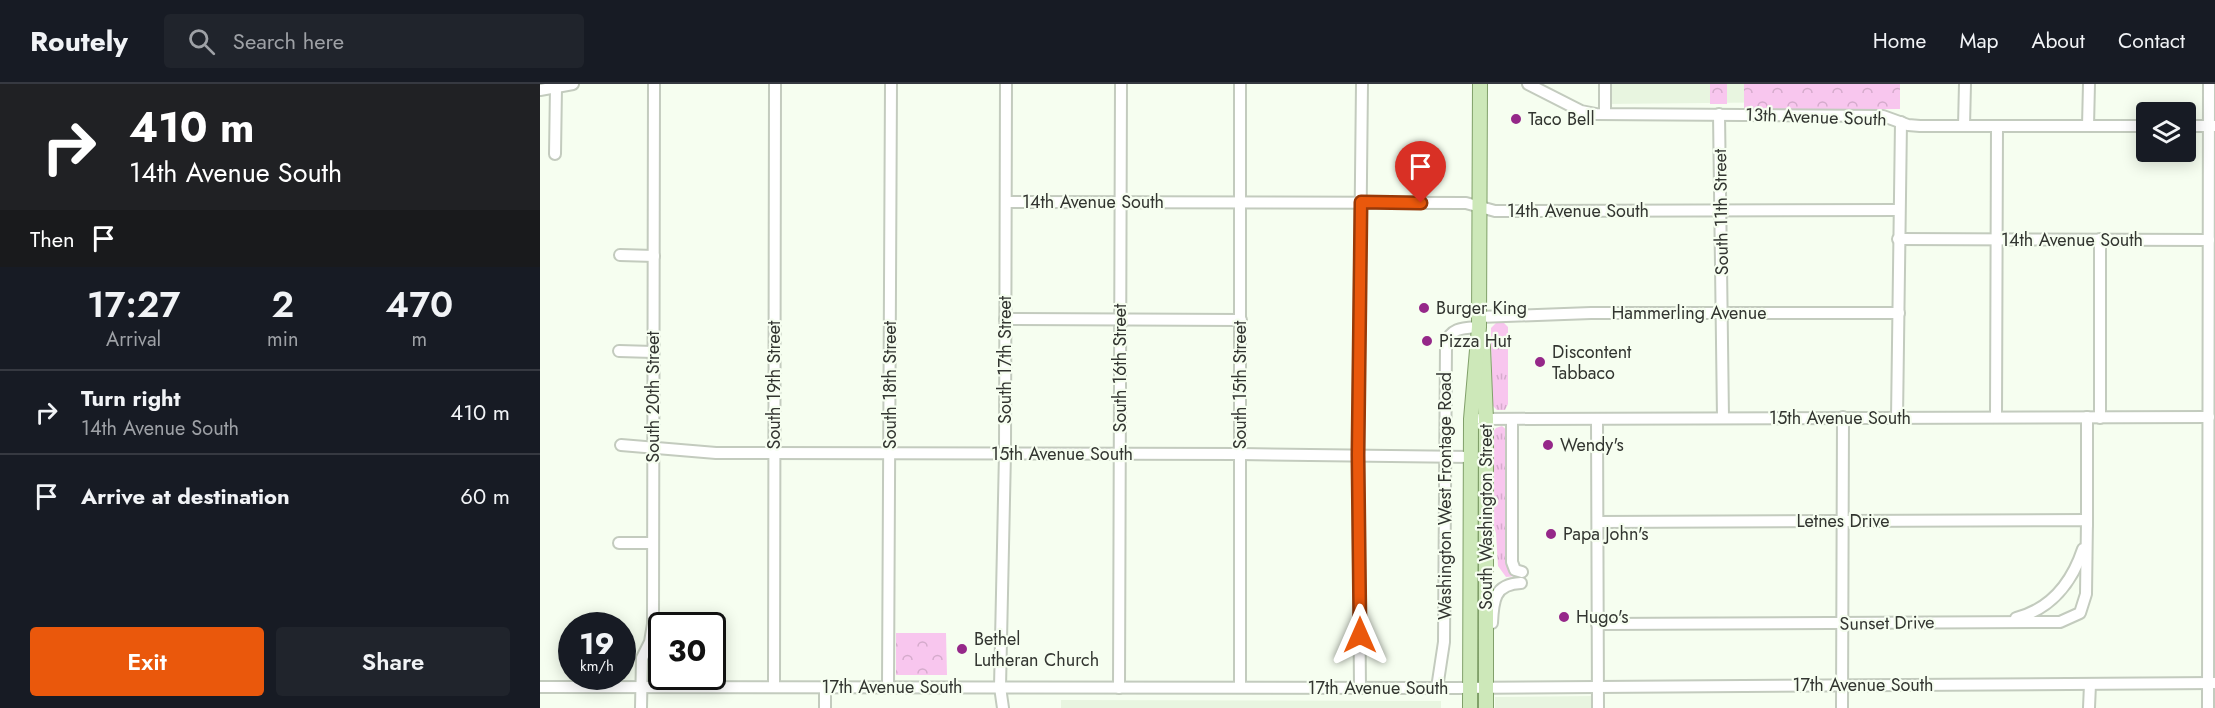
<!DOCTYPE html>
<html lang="en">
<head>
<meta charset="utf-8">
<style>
	:root { --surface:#171b24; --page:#20242c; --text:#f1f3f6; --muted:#9ea1a6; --line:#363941; --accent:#ea580c }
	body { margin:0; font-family:Jost,sans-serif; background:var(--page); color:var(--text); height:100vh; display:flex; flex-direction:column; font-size:22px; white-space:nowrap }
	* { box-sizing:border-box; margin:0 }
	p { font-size:20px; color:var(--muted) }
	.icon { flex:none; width:33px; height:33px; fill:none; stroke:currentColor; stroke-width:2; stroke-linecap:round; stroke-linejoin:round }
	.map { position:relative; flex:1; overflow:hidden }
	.panel { display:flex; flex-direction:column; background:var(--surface); width:540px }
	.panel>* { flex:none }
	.guide { background:#202124; color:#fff; overflow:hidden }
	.fabs { position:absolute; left:1596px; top:18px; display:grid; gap:12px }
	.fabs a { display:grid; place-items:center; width:60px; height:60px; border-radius:6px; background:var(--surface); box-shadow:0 3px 15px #0003; font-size:30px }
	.speed { position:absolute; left:18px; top:528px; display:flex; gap:12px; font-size:30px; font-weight:700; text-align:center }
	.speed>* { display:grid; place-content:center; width:78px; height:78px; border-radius:50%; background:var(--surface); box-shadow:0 3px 15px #0003; line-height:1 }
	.speed small { font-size:15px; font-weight:400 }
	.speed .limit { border:3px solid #111; border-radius:9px; background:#fff; color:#111 }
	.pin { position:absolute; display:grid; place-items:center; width:51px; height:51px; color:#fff; margin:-62px -26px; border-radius:50% 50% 50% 0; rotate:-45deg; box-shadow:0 0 6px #0007 }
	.pin .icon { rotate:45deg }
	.me { position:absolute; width:66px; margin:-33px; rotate:0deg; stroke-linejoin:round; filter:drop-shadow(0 0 4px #0008) }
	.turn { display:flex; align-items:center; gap:21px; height:126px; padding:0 30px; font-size:27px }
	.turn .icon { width:78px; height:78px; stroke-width:2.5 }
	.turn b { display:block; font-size:42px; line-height:51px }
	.then { display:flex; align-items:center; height:57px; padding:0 30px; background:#0003; gap:12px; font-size:22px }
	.eta { display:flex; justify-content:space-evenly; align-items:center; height:102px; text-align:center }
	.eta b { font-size:36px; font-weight:600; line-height:42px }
	.button { display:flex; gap:12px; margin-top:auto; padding:12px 30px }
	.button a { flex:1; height:69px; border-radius:6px; background:var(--accent); color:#fff; font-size:24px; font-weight:600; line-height:69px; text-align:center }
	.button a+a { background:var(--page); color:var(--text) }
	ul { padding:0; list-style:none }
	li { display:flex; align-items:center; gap:18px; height:84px; padding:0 30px; border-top:2px solid var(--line) }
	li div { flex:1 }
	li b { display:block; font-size:22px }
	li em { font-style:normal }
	header { display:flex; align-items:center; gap:36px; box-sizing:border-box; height:84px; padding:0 30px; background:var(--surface); border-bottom:2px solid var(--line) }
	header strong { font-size:28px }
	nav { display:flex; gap:33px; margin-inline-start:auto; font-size:21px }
	.search { width:420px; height:54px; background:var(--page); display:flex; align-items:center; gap:15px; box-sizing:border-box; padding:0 21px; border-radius:6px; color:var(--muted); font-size:22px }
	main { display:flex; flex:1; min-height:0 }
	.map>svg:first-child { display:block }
	.built { fill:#e8f5e0 }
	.grass { fill:url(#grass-tufts) }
	.forest { fill:url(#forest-crowns) }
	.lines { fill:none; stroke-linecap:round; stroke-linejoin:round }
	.minor-casing { stroke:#c3cbbe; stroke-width:14 }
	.major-casing { stroke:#81a06a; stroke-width:16 }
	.minor { stroke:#fff; stroke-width:10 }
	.major { stroke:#cde8b9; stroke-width:14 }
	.route-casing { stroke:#983908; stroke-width:15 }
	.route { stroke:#ea580c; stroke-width:10 }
	.poi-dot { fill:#952889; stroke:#f6fef0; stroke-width:2 }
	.labels { text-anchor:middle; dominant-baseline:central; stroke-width:4.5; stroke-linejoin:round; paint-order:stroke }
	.street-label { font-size:18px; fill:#323530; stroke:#f6fef0 }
	.poi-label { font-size:18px; fill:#323530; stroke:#f6fef0; text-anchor:start }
</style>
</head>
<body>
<header>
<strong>Routely</strong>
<div class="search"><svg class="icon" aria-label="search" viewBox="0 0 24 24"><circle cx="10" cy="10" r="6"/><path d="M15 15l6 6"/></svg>Search here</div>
<nav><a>Home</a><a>Map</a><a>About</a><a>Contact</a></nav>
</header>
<main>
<section class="panel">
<div class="guide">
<div class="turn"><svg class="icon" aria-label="right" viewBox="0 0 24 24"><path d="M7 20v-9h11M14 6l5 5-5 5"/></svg><div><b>410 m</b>14th Avenue South</div></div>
<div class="then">Then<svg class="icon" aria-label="arrive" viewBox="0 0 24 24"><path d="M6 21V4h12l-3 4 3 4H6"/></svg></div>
</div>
<div class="eta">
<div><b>17:27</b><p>Arrival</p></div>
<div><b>2</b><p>min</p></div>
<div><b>470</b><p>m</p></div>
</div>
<ul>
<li><svg class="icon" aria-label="right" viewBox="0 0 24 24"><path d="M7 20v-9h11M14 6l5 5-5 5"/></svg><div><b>Turn right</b><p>14th Avenue South</p></div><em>410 m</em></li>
<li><svg class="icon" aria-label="arrive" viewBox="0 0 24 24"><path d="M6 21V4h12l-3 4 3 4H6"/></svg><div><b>Arrive at destination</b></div><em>60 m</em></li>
</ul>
<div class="button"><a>Exit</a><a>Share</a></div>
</section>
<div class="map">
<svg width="1675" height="624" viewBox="0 0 1675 624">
	<defs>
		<pattern id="grass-tufts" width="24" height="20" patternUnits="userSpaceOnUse" patternTransform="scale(1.5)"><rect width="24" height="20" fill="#f8c6ee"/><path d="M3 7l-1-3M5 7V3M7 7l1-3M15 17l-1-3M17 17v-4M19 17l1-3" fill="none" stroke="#d5abcc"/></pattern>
		<pattern id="forest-crowns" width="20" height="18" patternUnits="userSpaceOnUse" patternTransform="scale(1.5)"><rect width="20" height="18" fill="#f8c6ee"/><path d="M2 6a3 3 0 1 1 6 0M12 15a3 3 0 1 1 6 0" fill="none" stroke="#d5abcc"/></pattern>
	</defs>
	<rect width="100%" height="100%" fill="#f6fef0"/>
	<!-- built -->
	<g class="built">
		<polygon points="1064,0 1272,0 1272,18 1065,20"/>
		<polygon points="1055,612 1055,624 955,624 955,613"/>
		<polygon points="521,616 901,617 901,624 521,624"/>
	</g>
	<!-- grass -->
	<g class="grass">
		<polygon points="962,237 968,243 968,320 965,326 957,326 952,321 951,244 956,239"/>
		<polygon points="962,342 969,348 968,483 971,488 976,492 966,493 958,482 956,449 951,432 952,349 956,344"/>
	</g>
	<!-- forest -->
	<g class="forest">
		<rect x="1170" y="0" width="17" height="20"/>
		<polygon points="1204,0 1360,0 1360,25 1204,26"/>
		<polygon points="356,549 406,549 407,591 356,591"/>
	</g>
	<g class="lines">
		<!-- minor casing -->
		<g class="minor-casing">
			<g id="minor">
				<polyline points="988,0 1041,27 1056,30 1343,32 1368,41 1380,42 1606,42"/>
				<polyline points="0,6 33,0"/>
				<polyline points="1065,30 1065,0"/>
				<polyline points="1179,30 1183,334"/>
				<polyline points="1424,42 1425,0"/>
				<polyline points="1548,42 1549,0"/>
				<polyline points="1646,42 1675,42"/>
				<polyline points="15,70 16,3"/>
				<polyline points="466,118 926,119 955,127 1359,126"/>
				<polyline points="1358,155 1669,156"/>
				<polyline points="80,171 114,172"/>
				<polyline points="939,233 1051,229 1359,229"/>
				<polyline points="465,235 701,236"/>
				<polyline points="79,267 113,268"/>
				<polyline points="1456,333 1457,42"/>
				<polyline points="1357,334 1361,38"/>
				<polyline points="1560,334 1560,155"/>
				<polyline points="940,335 1669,333"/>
				<polyline points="972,335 972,478 975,486 982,488"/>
				<polyline points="1057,335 1058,624"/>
				<polyline points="81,361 176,369 700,370 931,373"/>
				<polyline points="1547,441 1547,333"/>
				<polyline points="79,459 113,459"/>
				<path d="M 1476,534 C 1511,525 1532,498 1543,465"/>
				<path d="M 952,539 C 953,517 954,500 981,499"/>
				<polyline points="1057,540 1520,538 1540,529 1546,510 1547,436 1058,438"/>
				<polyline points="0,603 914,604 1675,599"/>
				<polyline points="234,603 235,0"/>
				<polyline points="285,603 285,624"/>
				<polyline points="348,603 351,0"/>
				<polyline points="700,603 700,0"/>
				<polyline points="579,604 581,0"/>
				<polyline points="820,604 818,371 822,0"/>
				<path d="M 897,604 L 904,558 L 906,260 C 910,243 925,244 939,243"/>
				<polyline points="101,624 102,574 110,558 113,540 114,0"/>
				<polyline points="463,624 460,603 465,369 466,0"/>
				<polyline points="1302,624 1303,333"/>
				<polyline points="1549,624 1550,600"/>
				<polyline points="1668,624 1669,0"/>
			</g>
		</g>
		<!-- major casing -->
		<g class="major-casing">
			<g id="major">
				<polyline points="943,263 946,335 946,624"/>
				<polyline points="930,624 931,335 939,243 940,0"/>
			</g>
		</g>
		<!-- minor -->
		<use href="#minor" class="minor"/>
		<!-- major -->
		<use href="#major" class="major"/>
	</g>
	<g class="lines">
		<!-- route casing -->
		<g class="route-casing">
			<polyline id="route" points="820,551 818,371 821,118 881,119"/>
		</g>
		<!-- route -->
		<use href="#route" class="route"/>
	</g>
	<!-- markers -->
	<g class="poi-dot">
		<circle cx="976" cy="35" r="6"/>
		<circle cx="884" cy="224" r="6"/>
		<circle cx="887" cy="257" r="6"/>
		<circle cx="1000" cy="278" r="6"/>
		<circle cx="1008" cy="361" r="6"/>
		<circle cx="1011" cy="450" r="6"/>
		<circle cx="1024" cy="533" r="6"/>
		<circle cx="422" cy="565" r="6"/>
	</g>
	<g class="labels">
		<!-- street labels -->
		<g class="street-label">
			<text transform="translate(1276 33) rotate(2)">13th Avenue South</text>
			<text x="553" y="118">14th Avenue South</text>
			<text x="1038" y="127">14th Avenue South</text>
			<text transform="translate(1181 128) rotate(-91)">South 11th Street</text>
			<text x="1532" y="156">14th Avenue South</text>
			<text x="1149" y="229">Hammerling Avenue</text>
			<text transform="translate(465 276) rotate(-90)">South 17th Street</text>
			<text transform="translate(580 284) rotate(-90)">South 16th Street</text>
			<text transform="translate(234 301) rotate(-90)">South 19th Street</text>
			<text transform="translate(350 301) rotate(-90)">South 18th Street</text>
			<text transform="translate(700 301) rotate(-90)">South 15th Street</text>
			<text transform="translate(113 313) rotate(-90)">South 20th Street</text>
			<text x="1300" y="334">15th Avenue South</text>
			<text x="522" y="370">15th Avenue South</text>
			<text transform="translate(905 412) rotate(-90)">Washington West Frontage Road</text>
			<text transform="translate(946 433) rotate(-90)">South Washington Street</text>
			<text x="1303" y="437">Letnes Drive</text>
			<text transform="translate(1347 539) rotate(-1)">Sunset Drive</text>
			<text x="1323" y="601">17th Avenue South</text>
			<text x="352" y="603">17th Avenue South</text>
			<text x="838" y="604">17th Avenue South</text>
		</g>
		<!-- poi labels -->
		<g class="poi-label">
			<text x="988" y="35">Taco Bell</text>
			<text x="896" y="224">Burger King</text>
			<text x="899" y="257">Pizza Hut</text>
			<text x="1012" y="268">Discontent<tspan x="1012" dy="21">Tabbaco</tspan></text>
			<text x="1020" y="361">Wendy's</text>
			<text x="1023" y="450">Papa John's</text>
			<text x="1036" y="533">Hugo's</text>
			<text x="434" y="555">Bethel<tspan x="434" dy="21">Lutheran Church</tspan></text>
		</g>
	</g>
</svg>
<div class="fabs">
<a><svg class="icon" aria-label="layers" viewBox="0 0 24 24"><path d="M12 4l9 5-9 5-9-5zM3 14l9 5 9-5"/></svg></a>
</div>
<div class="speed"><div>19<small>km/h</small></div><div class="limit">30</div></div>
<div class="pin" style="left:881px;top:119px;background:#d93025"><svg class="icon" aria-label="arrive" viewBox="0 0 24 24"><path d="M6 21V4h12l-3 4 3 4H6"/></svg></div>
<svg class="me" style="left:820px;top:551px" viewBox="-20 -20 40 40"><path d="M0-17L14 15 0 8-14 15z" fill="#ea580c" stroke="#fff" stroke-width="4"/></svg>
</div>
</main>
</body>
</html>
